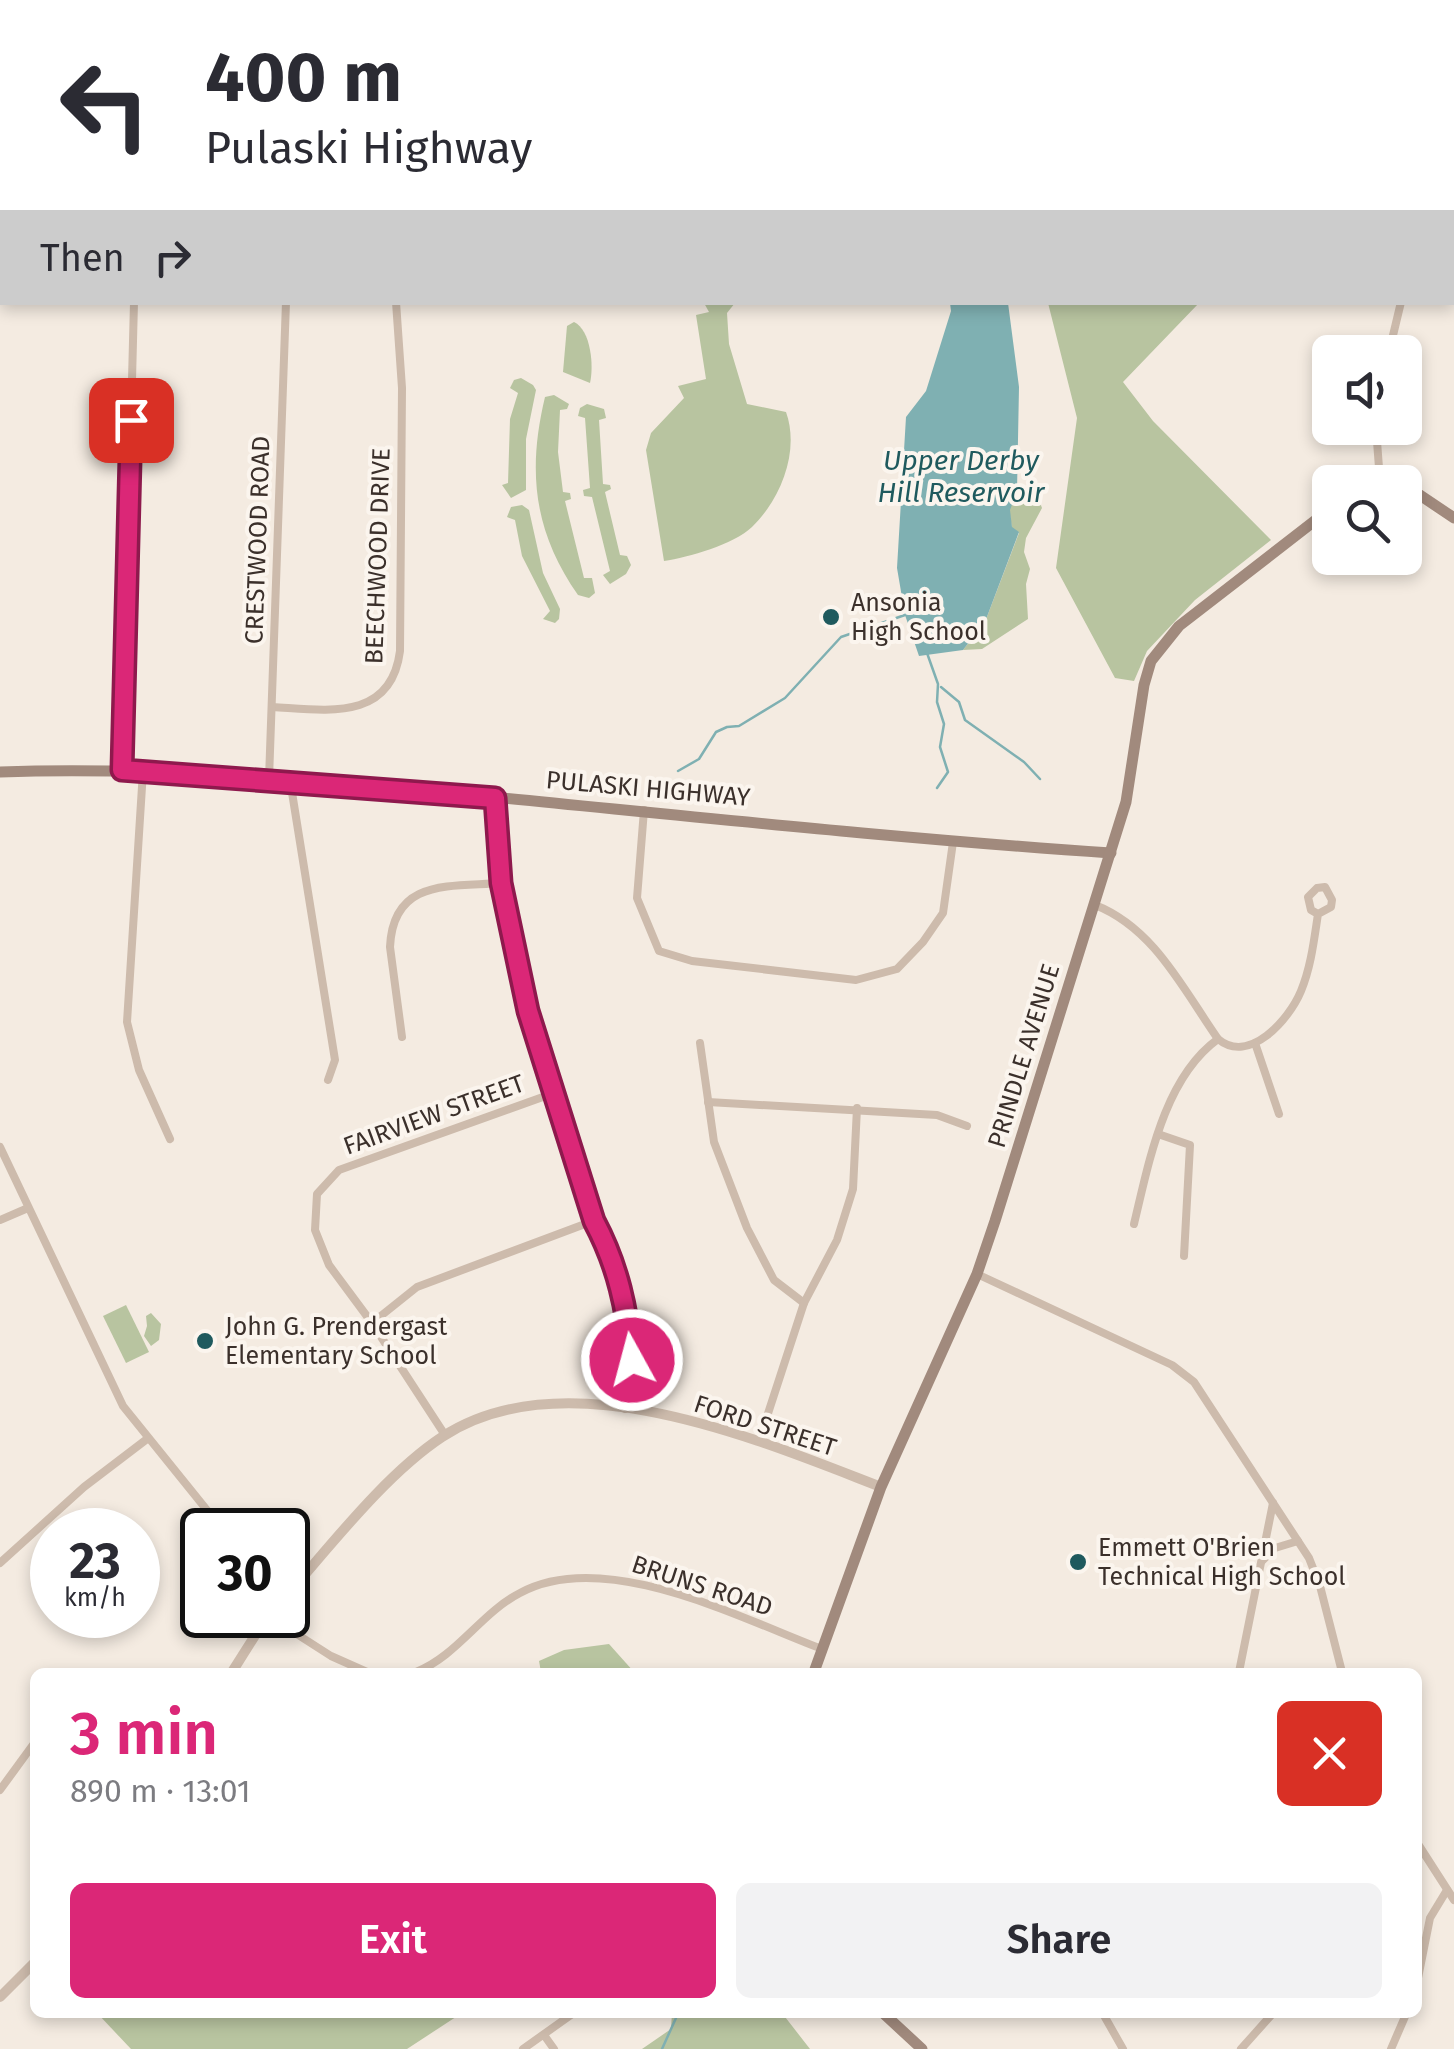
<!DOCTYPE html>
<html lang="en">
<head>
<meta charset="utf-8">
<style>
	:root { --surface:#fff; --page:#f2f2f3; --text:#2b2b33; --muted:#7c7c81; --accent:#db2777 }
	body { margin:0; font-family:"Fira Sans",sans-serif; background:var(--page); color:var(--text); height:100vh; display:flex; flex-direction:column; font-size:38px; white-space:nowrap }
	* { box-sizing:border-box; margin:0 }
	p { font-size:32px; color:var(--muted) }
	.icon { flex:none; width:55px; height:55px; fill:none; stroke:currentColor; stroke-width:2; stroke-linecap:round; stroke-linejoin:round }
	.map { position:relative; flex:1; overflow:hidden }
	.sheet { position:absolute; left:30px; top:1668px; width:1392px; height:350px; display:flex; flex-direction:column; background:var(--surface); border-radius:15px; box-shadow:0 5px 15px #0003 }
	.sheet>* { flex:none }
	.banner { position:absolute; left:0px; top:0px; width:1455px; height:305px; box-shadow:0 5px 15px #0003; background:#fff; color:var(--text); overflow:hidden }
	.buttons { position:absolute; left:1312px; top:335px; display:grid; gap:20px }
	.buttons a { display:grid; place-items:center; width:110px; height:110px; border-radius:15px; background:var(--surface); box-shadow:0 5px 15px #0003; font-size:50px }
	.speed { position:absolute; left:30px; top:1508px; display:flex; gap:20px; font-size:50px; font-weight:700; text-align:center }
	.speed>* { display:grid; place-content:center; width:130px; height:130px; border-radius:50%; background:var(--surface); box-shadow:0 5px 15px #0003; line-height:1 }
	.speed small { font-size:25px; font-weight:400 }
	.speed .limit { border:5px solid #111; border-radius:15px; background:#fff; color:#111 }
	.pin { position:absolute; display:grid; place-items:center; width:85px; height:85px; color:#fff; margin:-42px; border-radius:20px; box-shadow:0 5px 15px #0006 }
	.me { position:absolute; width:110px; margin:-55px; rotate:353deg; stroke-linejoin:round; filter:drop-shadow(0 0 8px #0008) }
	.turn { display:flex; align-items:center; gap:35px; height:210px; padding:0 40px; font-size:45px }
	.turn .icon { width:130px; height:130px; stroke-width:2.5 }
	.turn b { display:block; font-size:70px; line-height:85px }
	.then { display:flex; align-items:center; height:95px; padding:0 40px; background:#0003; gap:20px; font-size:38px }
	.round { display:grid; place-items:center; flex:none; width:105px; height:105px; border-radius:15px; background:var(--page) }
	.head { display:flex; align-items:center; justify-content:space-between; height:170px; padding:0 40px }
	h1 { font-size:60px; font-weight:600; line-height:75px; color:var(--accent) }
	.action { display:flex; gap:20px; margin-top:auto; padding:20px 40px }
	.action a { flex:1; height:115px; border-radius:15px; background:var(--accent); color:#fff; font-size:40px; font-weight:600; line-height:115px; text-align:center }
	.action a+a { background:var(--page); color:var(--text) }
	.map>svg:first-child { display:block }
	.green { fill:#b8c4a0 }
	.water { fill:#7fb0b2 }
	.lines { fill:none; stroke-linecap:round; stroke-linejoin:round }
	.stream { stroke:#7fb0b2; stroke-width:2.5 }
	.minor { stroke:#cdbbac; stroke-width:8 }
	.tertiary { stroke:#cdbbac; stroke-width:10 }
	.secondary { stroke:#a18a7d; stroke-width:11 }
	.route-casing { stroke:#8e194d; stroke-width:25 }
	.route { stroke:#db2777; stroke-width:18 }
	.poi-dot { fill:#1f5a5e; stroke:#fbf5ee; stroke-width:4 }
	.labels { text-anchor:middle; dominant-baseline:central; stroke-width:8; stroke-linejoin:round; paint-order:stroke }
	.street-label { font-size:25px; fill:#3b302b; stroke:#fbf5ee }
	.poi-label { font-size:25px; fill:#3b302b; stroke:#fbf5ee; text-anchor:start }
	.water-label { font-size:28px; font-style:italic; fill:#1f5a5e; stroke:#fbf5ee }
</style>
</head>
<body>
<div class="map">
<svg width="1454" height="2049" viewBox="0 0 1454 2049">
	<rect width="100%" height="100%" fill="#f4ebe1"/>
	<!-- green -->
	<g class="green">
		<polygon points="403,0 1454,0 1454,26 1452,2"/>
		<path d="M 704,303 L 735,303 L 727,313 L 729,344 L 747,404 L 786,412 C 800,451 781,499 752,527 C 733,545 689,557 664,561 L 646,450 L 651,433 L 684,398 L 678,386 L 706,379 L 696,315 L 709,312 Z"/>
		<polygon points="1048,303 1199,303 1123,382 1153,421 1271,540 1195,600 1147,651 1134,681 1115,678 1056,568 1077,418"/>
		<path d="M 574,322 C 591,330 594,366 590,383 L 563,372 L 567,326 Z"/>
		<polygon points="521,378 533,385 536,390 526,439 526,490 511,498 502,485 508,483 510,419 518,393 510,388 514,380"/>
		<path d="M 554,395 L 569,404 L 567,409 L 560,410 L 558,452 L 563,492 L 570,493 L 571,499 L 565,501 L 584,578 L 592,578 L 595,593 L 589,598 L 578,595 C 534,532 527,472 545,397 Z"/>
		<polygon points="587,404 604,409 606,418 599,420 603,484 610,485 611,489 605,492 620,555 627,556 631,565 626,574 610,584 603,575 610,571 592,497 584,496 583,490 590,488 585,418 578,416 580,408"/>
		<polygon points="1025,489 1039,500 1042,508 1026,538 1024,552 1030,569 1026,584 1028,619 982,649 963,650 985,622 1019,533 1012,528 1009,510 1017,491"/>
		<polygon points="522,505 529,510 543,573 560,609 559,619 555,623 543,619 550,611 522,556 515,520 507,517 511,507"/>
		<polygon points="126,1305 149,1352 126,1363 103,1316"/>
		<polygon points="151,1313 161,1324 159,1340 151,1346 144,1336 147,1326 146,1316"/>
		<polygon points="609,1644 634,1672 541,1672 539,1661 564,1650"/>
		<polygon points="672,2012 782,2013 810,2049 642,2049 671,2029"/>
		<polygon points="97,2013 98,2012 462,2013 407,2049 131,2049"/>
	</g>
	<!-- water -->
	<polygon class="water" points="950,303 1008,303 1019,387 1017,491 1010,510 1012,527 1019,532 985,622 963,650 919,656 905,615 897,568 906,417 926,391 951,311"/>
	<g class="lines">
		<!-- stream -->
		<g class="stream">
			<polyline points="927,653 938,684 937,702 944,724 940,747 948,772 937,788"/>
			<polyline points="941,687 959,702 965,720 1024,762 1040,779"/>
			<polyline points="678,771 699,759 716,732 727,727 739,726 785,698 841,637 905,615"/>
			<polyline points="662,2049 676,2018"/>
		</g>
		<!-- minor -->
		<g class="minor">
			<polyline points="31,0 32,2"/>
			<polyline points="178,0 178,2"/>
			<polyline points="325,0 326,2"/>
			<polyline points="1452,29 1454,28"/>
			<polyline points="1452,107 1454,101"/>
			<polyline points="0,116 2,116"/>
			<polyline points="1389,352 1401,302"/>
			<polyline points="1376,428 1380,481"/>
			<path d="M 273,707 C 326,710 391,722 400,651 L 402,388 L 396,302"/>
			<polyline points="122,770 134,302"/>
			<polyline points="143,771 127,1022 139,1070 170,1139"/>
			<polyline points="269,779 286,302"/>
			<polyline points="290,780 335,1060 328,1080"/>
			<path d="M 495,798 L 501,883 L 527,1011 L 593,1221 C 629,1286 635,1336 625,1409"/>
			<polyline points="644,810 637,898 659,951 692,961 856,980 897,969 923,942 943,913 953,842"/>
			<path d="M 1095,905 C 1154,928 1183,989 1218,1039 C 1249,1065 1289,1020 1301,991 C 1311,967 1314,940 1318,914 L 1331,907 L 1332,900 L 1325,887 L 1317,888 L 1308,897 L 1311,910 L 1318,914"/>
			<path d="M 402,1037 L 390,947 C 393,878 450,887 501,883"/>
			<polyline points="700,1043 714,1142 747,1228 774,1280 804,1303"/>
			<polyline points="1255,1043 1279,1114"/>
			<polyline points="708,1102 937,1115 967,1126"/>
			<polyline points="1158,1134 1190,1145 1184,1256"/>
			<polyline points="0,1147 123,1406 223,1530"/>
			<polyline points="0,1220 28,1208"/>
			<path d="M 1134,1224 C 1149,1162 1164,1078 1218,1039"/>
			<polyline points="977,1274 1172,1365 1194,1382 1309,1558 1320,1586 1342,1672"/>
			<polyline points="372,1323 417,1287 593,1221"/>
			<polyline points="445,1435 372,1323 329,1265 315,1230 317,1194 339,1170 554,1093"/>
			<polyline points="759,1441 804,1303 837,1240 853,1189 857,1108"/>
			<polyline points="1262,1561 1275,1548 1298,1541"/>
			<polyline points="0,1563 84,1487 147,1439"/>
			<polyline points="288,1568 312,1567"/>
			<polyline points="267,1615 331,1656 367,1672"/>
			<path d="M 416,1672 C 457,1656 481,1613 520,1593 C 604,1547 740,1618 822,1649"/>
			<polyline points="1239,1672 1273,1503"/>
			<polyline points="0,1790 35,1742"/>
			<polyline points="1418,1844 1454,1900"/>
			<polyline points="1418,1978 1430,1918 1447,1890"/>
			<polyline points="1102,2012 1123,2049"/>
			<polyline points="544,2035 554,2049"/>
			<polyline points="523,2049 575,2012"/>
			<polyline points="1241,2049 1274,2012"/>
			<polyline points="1391,2049 1407,2012"/>
		</g>
		<!-- tertiary -->
		<g class="tertiary">
			<path d="M 288,1594 C 332,1544 386,1474 442,1437 C 565,1356 759,1440 881,1487"/>
			<polyline points="232,1672 268,1615"/>
			<polyline points="0,1997 35,1962"/>
		</g>
		<!-- secondary -->
		<g class="secondary">
			<polyline points="1371,482 1397,482"/>
			<polyline points="1405,485 1454,518"/>
			<path d="M 0,772 C 164,766 328,782 492,797 C 698,817 904,839 1111,853"/>
			<polyline points="814,1672 881,1487 977,1274 995,1221 1126,802 1144,685 1151,661 1179,626 1330,509"/>
			<polyline points="882,2012 922,2049"/>
		</g>
	</g>
	<g class="lines">
		<!-- route casing -->
		<g class="route-casing">
			<path id="route" d="M 131,420 L 122,770 L 495,798 L 501,883 L 528,1011 L 594,1221 C 618,1266 627,1309 632,1360"/>
		</g>
		<!-- route -->
		<use href="#route" class="route"/>
	</g>
	<!-- markers -->
	<g class="poi-dot">
		<circle cx="831" cy="617" r="10"/>
		<circle cx="205" cy="1341" r="10"/>
		<circle cx="1078" cy="1562" r="10"/>
	</g>
	<g class="labels">
		<!-- street labels -->
		<g class="street-label">
			<text transform="translate(258 540) rotate(-88)">CRESTWOOD ROAD</text>
			<text transform="translate(378 556) rotate(-88)">BEECHWOOD DRIVE</text>
			<text transform="translate(648 789) rotate(5)">PULASKI HIGHWAY</text>
			<text transform="translate(1024 1056) rotate(-73)">PRINDLE AVENUE</text>
			<text transform="translate(434 1115) rotate(-20)">FAIRVIEW STREET</text>
			<text transform="translate(765 1426) rotate(18)">FORD STREET</text>
			<text transform="translate(702 1586) rotate(18)">BRUNS ROAD</text>
		</g>
		<!-- poi labels -->
		<g class="poi-label">
			<text x="851" y="603">Ansonia<tspan x="851" dy="29">High School</tspan></text>
			<text x="225" y="1327">John G. Prendergast<tspan x="225" dy="29">Elementary School</tspan></text>
			<text x="1098" y="1548">Emmett O'Brien<tspan x="1098" dy="29">Technical High School</tspan></text>
		</g>
		<!-- water labels -->
		<g class="water-label">
			<text x="961" y="460">Upper Derby<tspan x="961" dy="32">Hill Reservoir</tspan></text>
		</g>
	</g>
</svg>
<div class="buttons">
<a><svg class="icon" aria-label="sound" viewBox="0 0 24 24"><path d="M4 9h4l5-4v14l-5-4H4zM17 9q2 3 0 6"/></svg></a>
<a><svg class="icon" aria-label="search" viewBox="0 0 24 24"><circle cx="10" cy="10" r="6"/><path d="M15 15l6 6"/></svg></a>
</div>
<div class="speed"><div>23<small>km/h</small></div><div class="limit">30</div></div>
<div class="pin" style="left:131px;top:420px;background:#d93025"><svg class="icon" aria-label="arrive" viewBox="0 0 24 24"><path d="M6 21V4h12l-3 4 3 4H6"/></svg></div>
<svg class="me" style="left:632px;top:1360px" viewBox="-20 -20 40 40"><circle r="17" fill="#db2777" stroke="#fff" stroke-width="3"/><path d="M0-11L8 9 0 5-8 9z" fill="#fff"/></svg>
<div class="banner">
<div class="turn"><svg class="icon" aria-label="left" viewBox="0 0 24 24"><path d="M17 20v-9H6M10 6l-5 5 5 5"/></svg><div><b>400 m</b>Pulaski Highway</div></div>
<div class="then">Then<svg class="icon" aria-label="right" viewBox="0 0 24 24"><path d="M7 20v-9h11M14 6l5 5-5 5"/></svg></div>
</div>
<section class="sheet">
<div class="head"><div><h1>3 min</h1><p>890 m · 13:01</p></div><a class="round" style="background:#d93025;color:#fff"><svg class="icon" aria-label="close" viewBox="0 0 24 24"><path d="M6 6l12 12M18 6L6 18"/></svg></a></div>
<div class="action"><a>Exit</a><a>Share</a></div>
</section>
</div>
</body>
</html>
